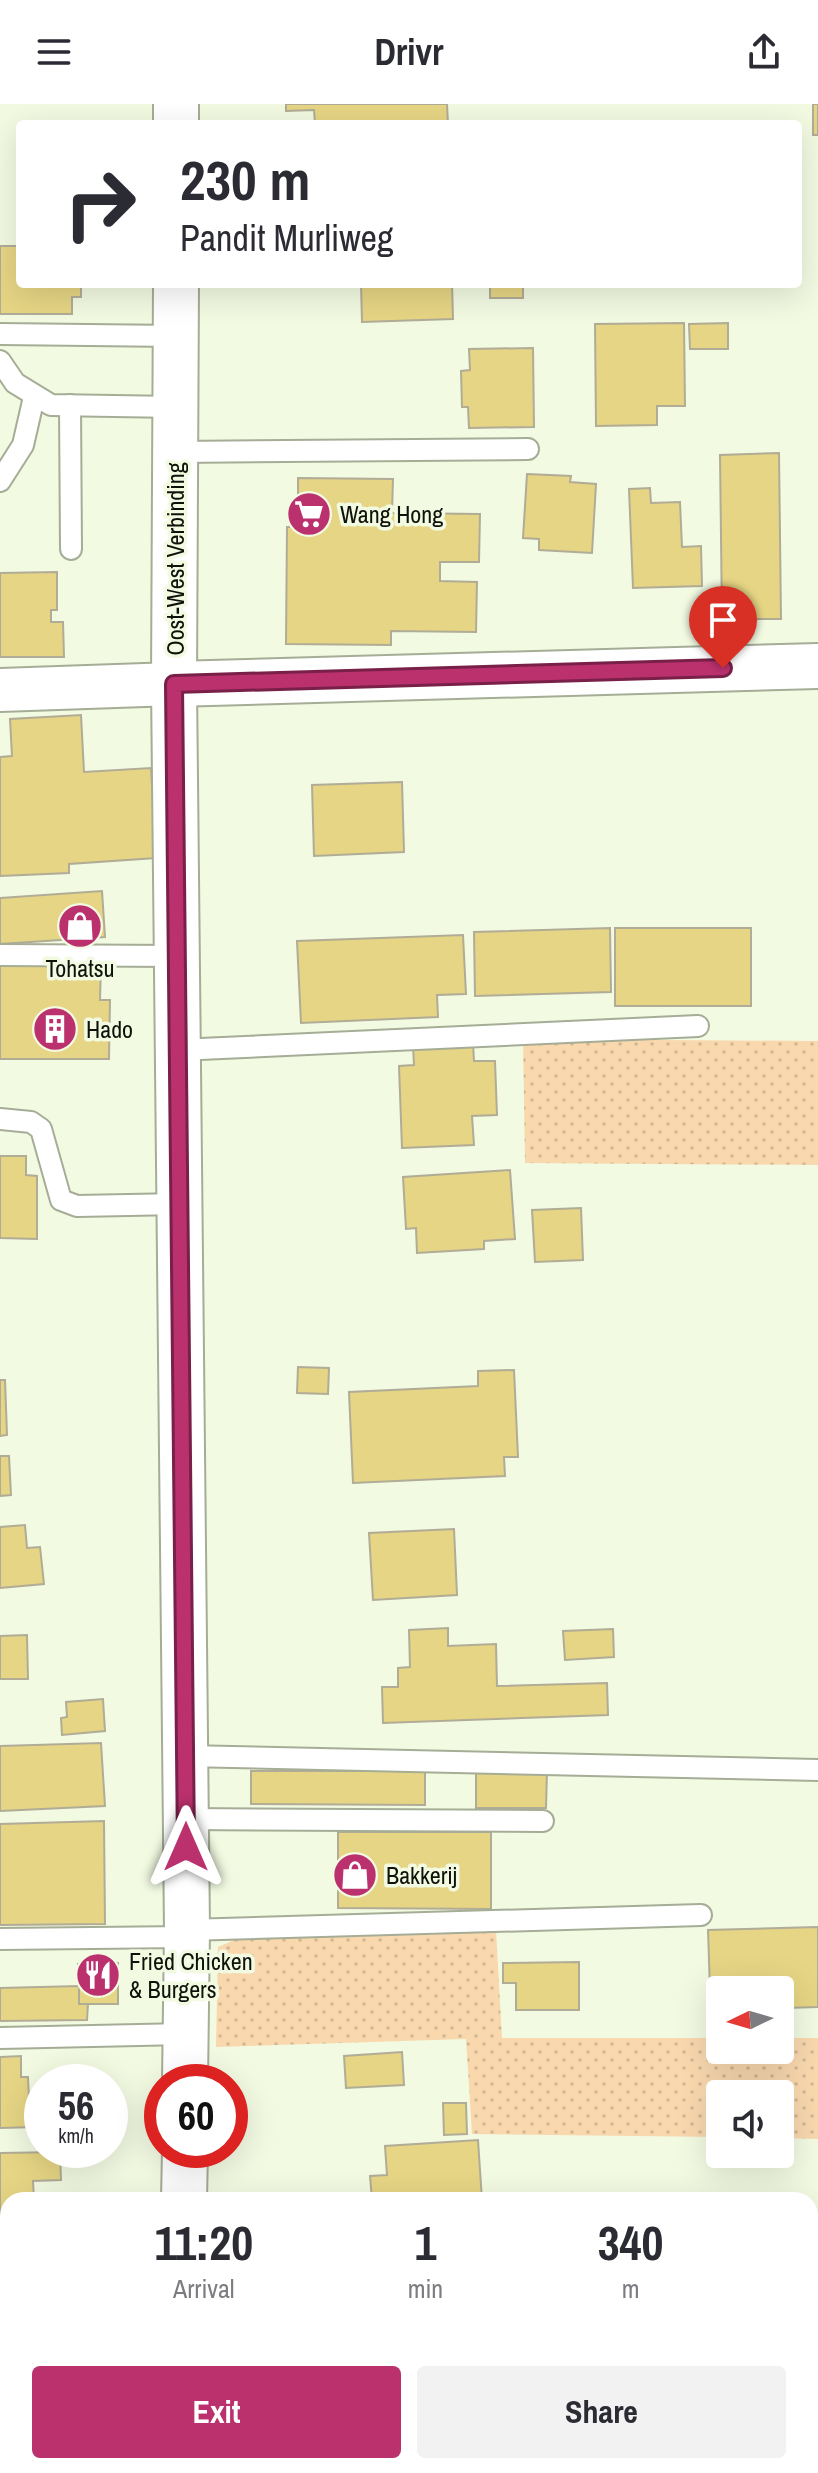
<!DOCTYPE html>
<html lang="en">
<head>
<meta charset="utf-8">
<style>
	:root { --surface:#fff; --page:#f2f2f3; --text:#2b2b33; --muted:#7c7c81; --accent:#ba316e }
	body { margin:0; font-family:"Archivo Narrow",sans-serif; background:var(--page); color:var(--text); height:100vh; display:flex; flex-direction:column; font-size:30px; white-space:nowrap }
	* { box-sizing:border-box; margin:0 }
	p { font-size:26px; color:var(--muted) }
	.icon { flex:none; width:44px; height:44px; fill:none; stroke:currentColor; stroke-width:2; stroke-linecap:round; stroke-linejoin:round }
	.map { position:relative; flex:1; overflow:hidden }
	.panel { position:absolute; left:0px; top:2088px; width:818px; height:282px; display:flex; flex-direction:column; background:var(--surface); border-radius:24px 24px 0 0; box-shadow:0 8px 32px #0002 }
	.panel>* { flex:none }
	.guide { position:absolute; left:16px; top:16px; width:786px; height:168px; border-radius:8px; box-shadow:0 8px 32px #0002; background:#fff; color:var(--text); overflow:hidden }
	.needle { width:52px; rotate:265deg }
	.buttons { position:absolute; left:706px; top:1872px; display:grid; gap:16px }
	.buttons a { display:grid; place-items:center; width:88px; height:88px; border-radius:8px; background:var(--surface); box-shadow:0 8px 32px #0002; font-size:40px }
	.speed { position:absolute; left:24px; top:1960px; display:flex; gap:16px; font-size:40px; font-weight:700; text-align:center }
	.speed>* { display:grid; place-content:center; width:104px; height:104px; border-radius:50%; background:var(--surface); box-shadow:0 8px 32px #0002; line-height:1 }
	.speed small { font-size:20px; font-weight:400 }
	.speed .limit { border:12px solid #d22; background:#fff; color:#111 }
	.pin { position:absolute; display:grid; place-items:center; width:68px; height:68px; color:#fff; margin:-82px -34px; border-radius:50% 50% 50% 0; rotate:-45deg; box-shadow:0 0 8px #0007 }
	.pin .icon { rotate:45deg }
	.me { position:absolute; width:88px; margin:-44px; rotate:0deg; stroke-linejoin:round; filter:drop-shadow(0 0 6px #0008) }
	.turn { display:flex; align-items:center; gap:28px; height:168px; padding:0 32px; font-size:36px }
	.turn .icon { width:104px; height:104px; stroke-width:2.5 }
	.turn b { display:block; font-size:56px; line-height:68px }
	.eta { display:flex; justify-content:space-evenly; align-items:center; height:136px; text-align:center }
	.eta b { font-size:48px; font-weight:700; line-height:56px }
	.primary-button { display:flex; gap:16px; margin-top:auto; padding:16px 32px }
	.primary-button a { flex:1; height:92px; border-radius:8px; background:var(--accent); color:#fff; font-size:32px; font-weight:700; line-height:92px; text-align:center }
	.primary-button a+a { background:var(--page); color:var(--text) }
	header { display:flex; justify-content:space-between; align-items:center; height:104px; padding:0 32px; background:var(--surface); font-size:36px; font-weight:700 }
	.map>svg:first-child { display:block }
	.grass { fill:url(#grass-dots) }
	.building { fill:#e6d584; stroke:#b1ac96; stroke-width:2 }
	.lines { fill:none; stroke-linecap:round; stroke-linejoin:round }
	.service-casing { stroke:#a5ad96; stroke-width:24 }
	.minor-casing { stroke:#a5ad96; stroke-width:46 }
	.tertiary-casing { stroke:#a5ad96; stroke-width:48 }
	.primary-casing { stroke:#a5ad96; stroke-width:48 }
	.service { stroke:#fff; stroke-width:20 }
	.minor { stroke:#fff; stroke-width:42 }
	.tertiary { stroke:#fff; stroke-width:44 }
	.primary { stroke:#fff; stroke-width:44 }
	.route-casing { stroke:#792048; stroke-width:20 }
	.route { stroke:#ba316e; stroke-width:14 }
	.labels { text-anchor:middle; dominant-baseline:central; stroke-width:7; stroke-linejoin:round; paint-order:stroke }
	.poi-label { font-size:24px; fill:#0f120a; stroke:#f2fae2; text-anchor:start }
	.street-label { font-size:24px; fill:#0f120a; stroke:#f2fae2 }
</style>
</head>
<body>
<header><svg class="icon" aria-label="menu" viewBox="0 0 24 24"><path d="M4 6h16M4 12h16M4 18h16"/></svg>Drivr<svg class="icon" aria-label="share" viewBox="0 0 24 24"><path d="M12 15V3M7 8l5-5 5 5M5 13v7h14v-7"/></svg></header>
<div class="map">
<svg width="818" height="2369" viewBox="0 0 818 2369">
	<defs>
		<pattern id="grass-dots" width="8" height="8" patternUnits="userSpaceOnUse" patternTransform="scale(2)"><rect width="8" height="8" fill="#f9d8ae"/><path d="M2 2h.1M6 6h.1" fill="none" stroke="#d4b894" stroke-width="1.8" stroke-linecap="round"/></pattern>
	</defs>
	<rect width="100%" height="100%" fill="#f2fae2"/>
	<!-- grass -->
	<g class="grass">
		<polygon points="523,935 818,937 818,1061 525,1059"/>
		<polygon points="496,1826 502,1934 720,1934 720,1946 780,1946 780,1934 818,1934 818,2035 780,2034 780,1990 720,1990 720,2033 472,2030 466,1935 216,1943 218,1843 239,1834"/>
	</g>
	<!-- building -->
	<g class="building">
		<polygon points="286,0 447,0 448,20 315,20 314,6 286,7"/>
		<rect x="813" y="0" width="5" height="31"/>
		<polygon points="0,142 20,142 20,180 81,180 81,193 72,193 72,210 0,210"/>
		<polygon points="361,180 452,180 453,215 362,218"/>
		<rect x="490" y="180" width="33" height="14"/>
		<polygon points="684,219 685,302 657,302 657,321 596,322 595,220"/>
		<polygon points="728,219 728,245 690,245 689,220"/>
		<polygon points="533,244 534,323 469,324 468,303 462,303 461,267 470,266 469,245"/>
		<polygon points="779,349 781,515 722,515 720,351"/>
		<polygon points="527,370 571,372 570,378 596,380 592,449 539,446 539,435 523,434"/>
		<polygon points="298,374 393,375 392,409 480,410 479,458 440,458 440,477 477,478 476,528 391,527 391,541 286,540 287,423 298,423"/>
		<polygon points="650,384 651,399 680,398 682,443 701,442 702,482 633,484 629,385"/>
		<polygon points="57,468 57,506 51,506 51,518 63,518 64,553 0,553 0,469"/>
		<polygon points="81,611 84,668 151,664 156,754 69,760 69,769 0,772 0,653 12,652 10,615"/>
		<polygon points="402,678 404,748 314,752 312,681"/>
		<polygon points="102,787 105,833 0,840 0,794"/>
		<polygon points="610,824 611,888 475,892 474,828"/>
		<rect x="615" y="824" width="136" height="78"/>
		<polygon points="463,831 466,890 437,891 438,913 301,919 297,837"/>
		<polygon points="0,860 101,860 100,896 110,896 109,955 0,955"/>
		<polygon points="473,939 474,957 495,957 497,1011 472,1012 474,1041 402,1044 399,962 414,961 413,942"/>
		<polygon points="0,1052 26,1052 26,1071 37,1072 37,1135 0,1134"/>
		<polygon points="510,1066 515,1135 484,1137 484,1145 417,1149 416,1124 406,1125 403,1073"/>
		<polygon points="581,1104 583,1156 535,1158 532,1106"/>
		<polygon points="298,1263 329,1264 328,1290 297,1289"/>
		<polygon points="514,1266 518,1353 504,1353 505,1372 353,1379 349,1288 478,1282 478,1267"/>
		<polygon points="0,1276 5,1276 7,1331 0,1332"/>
		<polygon points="0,1352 9,1352 11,1391 0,1392"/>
		<polygon points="25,1421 27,1444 40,1443 44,1480 0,1484 0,1423"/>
		<polygon points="454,1425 457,1491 373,1496 369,1429"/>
		<polygon points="448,1524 448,1542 496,1540 497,1582 607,1579 608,1611 383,1619 382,1583 398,1583 398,1564 410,1563 409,1526"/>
		<polygon points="613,1525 614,1553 565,1556 563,1527"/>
		<polygon points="27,1531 28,1575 0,1575 0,1532"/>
		<polygon points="103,1595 105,1627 62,1631 61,1614 67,1613 66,1598"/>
		<polygon points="101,1639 105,1702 0,1707 0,1642"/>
		<polygon points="251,1667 425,1667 425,1701 251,1700"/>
		<polygon points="476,1667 547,1667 546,1704 476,1704"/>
		<polygon points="104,1717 105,1820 0,1821 0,1720"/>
		<polygon points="338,1728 491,1728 491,1805 338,1804"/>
		<polygon points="818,1823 818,1903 787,1904 786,1897 780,1897 780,1886 710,1886 708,1826"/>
		<polygon points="579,1858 579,1906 516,1906 516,1879 503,1879 503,1859"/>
		<polygon points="118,1859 118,1900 79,1900 78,1860"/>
		<polygon points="79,1882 79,1900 88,1900 87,1916 0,1917 0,1884"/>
		<polygon points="402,1948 404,1981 346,1984 344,1952"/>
		<polygon points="21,1952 21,1973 28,1973 29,1995 35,1995 36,2023 0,2024 0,1953"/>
		<polygon points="443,1999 466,1999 467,2030 444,2031"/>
		<polygon points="478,2036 482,2096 372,2096 370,2072 387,2071 385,2042"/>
		<polygon points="60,2048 61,2076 33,2077 34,2096 8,2096 8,2133 0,2133 0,2049"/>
		<rect x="0" y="2171" width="8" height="88"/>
		<rect x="0" y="2291" width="8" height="61"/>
		<polygon points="664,2362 664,2369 615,2369 614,2363"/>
	</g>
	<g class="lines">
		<!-- service casing -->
		<g class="service-casing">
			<g id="service">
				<polyline points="0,230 176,232"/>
				<polyline points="0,257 15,279 51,301 176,303"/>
				<polyline points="70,301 71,445"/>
				<polyline points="176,348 528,345"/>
				<polyline points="0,377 23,341 34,293"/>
				<polyline points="0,851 177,852"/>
				<polyline points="178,946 698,922"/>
				<polyline points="0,1015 31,1018 41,1025 61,1096 77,1102 180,1100"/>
				<polyline points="185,1652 818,1666"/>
				<polyline points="186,1715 543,1717"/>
				<polyline points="187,1826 701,1811"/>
				<polyline points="0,1835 185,1833"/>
				<polyline points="0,1934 185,1930"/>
			</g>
		</g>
		<!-- minor casing -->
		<g class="minor-casing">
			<polyline id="minor" points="0,586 174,580"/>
		</g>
		<!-- tertiary casing -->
		<g class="tertiary-casing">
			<polyline id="tertiary" points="174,580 818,562"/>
		</g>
		<!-- primary casing -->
		<g class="primary-casing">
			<g id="primary">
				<polyline points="176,0 176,20"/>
				<polyline points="176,180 174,580 187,1826 185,1978"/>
				<polyline points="184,2096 185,2046"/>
				<polyline points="184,2369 184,2362"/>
			</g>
		</g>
		<!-- service -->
		<use href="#service" class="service"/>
		<!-- minor -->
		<use href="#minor" class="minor"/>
		<!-- tertiary -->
		<use href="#tertiary" class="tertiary"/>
		<!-- primary -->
		<use href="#primary" class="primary"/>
	</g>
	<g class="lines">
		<!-- route casing -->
		<g class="route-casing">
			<polyline id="route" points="186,1743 174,580 723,564"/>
		</g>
		<!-- route -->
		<use href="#route" class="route"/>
	</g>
	<!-- icons -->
	<defs>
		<g id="supermarket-disc" transform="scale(2.3)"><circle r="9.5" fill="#ba316e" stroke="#f2fae2"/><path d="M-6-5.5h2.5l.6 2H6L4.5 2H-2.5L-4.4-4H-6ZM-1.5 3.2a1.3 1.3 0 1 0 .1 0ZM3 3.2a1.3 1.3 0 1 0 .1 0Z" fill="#fff"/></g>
		<g id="shop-disc" transform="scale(2.3)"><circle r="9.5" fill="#ba316e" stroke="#f2fae2"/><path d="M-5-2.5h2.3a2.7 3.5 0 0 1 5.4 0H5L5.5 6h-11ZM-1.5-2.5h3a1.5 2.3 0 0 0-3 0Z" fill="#fff"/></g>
		<g id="building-disc" transform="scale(2.3)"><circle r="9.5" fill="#ba316e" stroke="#f2fae2"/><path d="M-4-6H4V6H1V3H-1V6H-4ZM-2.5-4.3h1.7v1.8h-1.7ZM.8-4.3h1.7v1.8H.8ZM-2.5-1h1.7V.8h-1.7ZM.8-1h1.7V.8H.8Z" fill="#fff"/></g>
		<g id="restaurant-disc" transform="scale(2.3)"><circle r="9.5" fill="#ba316e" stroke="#f2fae2"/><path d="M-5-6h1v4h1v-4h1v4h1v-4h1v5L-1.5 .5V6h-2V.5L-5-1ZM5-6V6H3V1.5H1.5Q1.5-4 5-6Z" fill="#fff"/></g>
	</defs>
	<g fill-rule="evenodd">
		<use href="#supermarket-disc" x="309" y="410"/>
		<use href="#shop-disc" x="80" y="822"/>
		<use href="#building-disc" x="55" y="925"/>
		<use href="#shop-disc" x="355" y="1771"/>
		<use href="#restaurant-disc" x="98" y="1871"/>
	</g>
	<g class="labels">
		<!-- poi labels -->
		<g class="poi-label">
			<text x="340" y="410">Wang Hong</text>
			<text x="80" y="864" text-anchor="middle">Tohatsu</text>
			<text x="86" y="925">Hado</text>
			<text x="386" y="1771">Bakkerij</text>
			<text x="129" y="1857">Fried Chicken<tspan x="129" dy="28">&amp; Burgers</tspan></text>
		</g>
		<!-- street labels -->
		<g class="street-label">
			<text transform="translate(175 455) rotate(-90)">Oost-West Verbinding</text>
		</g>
	</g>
</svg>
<div class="buttons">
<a><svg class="needle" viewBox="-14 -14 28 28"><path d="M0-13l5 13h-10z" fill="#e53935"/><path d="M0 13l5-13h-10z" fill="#7c7c81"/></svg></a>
<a><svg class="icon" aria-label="sound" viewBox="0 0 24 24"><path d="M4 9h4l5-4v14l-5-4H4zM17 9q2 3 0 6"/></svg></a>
</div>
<div class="speed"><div>56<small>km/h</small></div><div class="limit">60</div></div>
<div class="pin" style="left:723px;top:564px;background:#d93025"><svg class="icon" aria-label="arrive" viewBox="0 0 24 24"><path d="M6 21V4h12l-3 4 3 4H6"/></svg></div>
<svg class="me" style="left:186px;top:1743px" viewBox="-20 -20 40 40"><path d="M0-17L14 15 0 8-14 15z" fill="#ba316e" stroke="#fff" stroke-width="4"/></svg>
<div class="guide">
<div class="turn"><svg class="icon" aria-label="right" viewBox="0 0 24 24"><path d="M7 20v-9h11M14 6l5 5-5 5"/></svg><div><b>230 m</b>Pandit Murliweg</div></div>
</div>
<section class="panel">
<div class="eta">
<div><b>11:20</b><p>Arrival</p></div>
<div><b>1</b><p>min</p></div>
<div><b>340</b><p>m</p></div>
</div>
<div class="primary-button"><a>Exit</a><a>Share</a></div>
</section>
</div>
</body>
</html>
